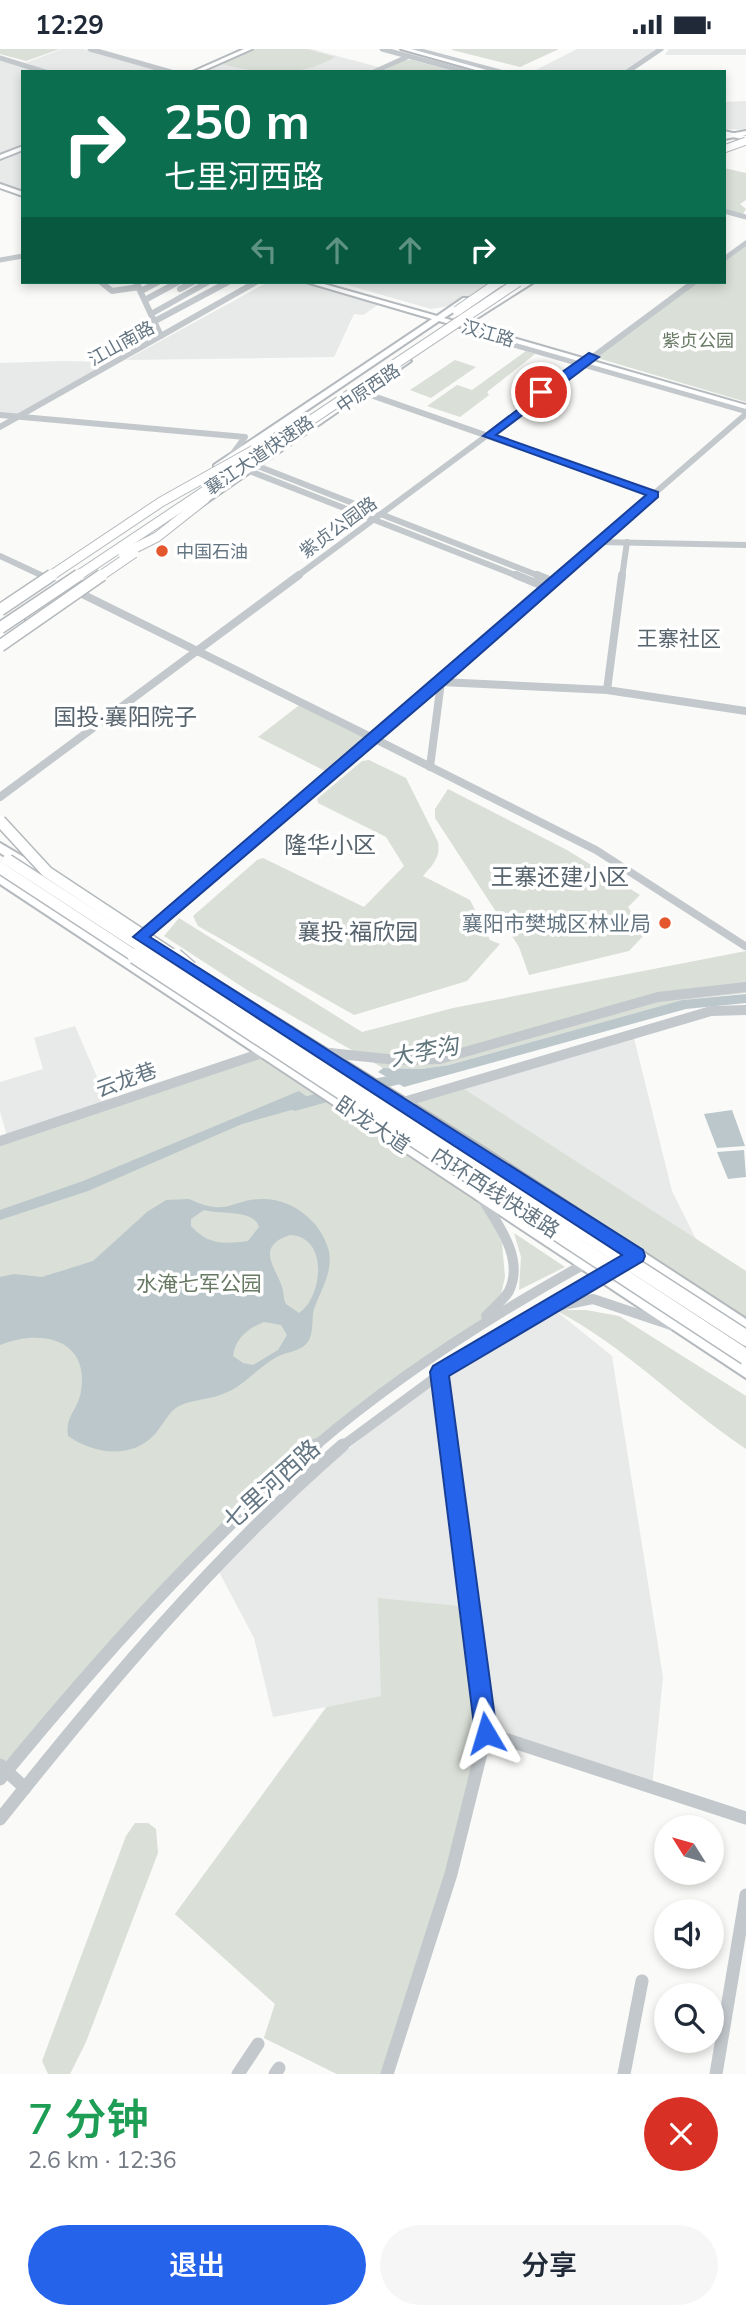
<!DOCTYPE html>
<html lang="zh">
<head>
<meta charset="utf-8">
<style>
	:root { --surface:#fff; --page:#f6f6f7; --text:#1f2937; --muted:#747a83; --accent:#2563eb }
	body { margin:0; font-family:Mulish,"Noto Sans SC",sans-serif; background:var(--page); color:var(--text); height:100vh; display:flex; flex-direction:column; font-size:26px; white-space:nowrap }
	* { box-sizing:border-box; margin:0 }
	p { font-size:23px; color:var(--muted) }
	.icon { flex:none; width:38px; height:38px; fill:none; stroke:currentColor; stroke-width:2; stroke-linecap:round; stroke-linejoin:round }
	.map { position:relative; height:2025px; overflow:hidden }
	.details { display:flex; flex-direction:column; background:var(--surface); flex:1 }
	.details>* { flex:none }
	.hud { position:absolute; left:21px; top:21px; width:705px; height:214px; border-radius:0px; box-shadow:0 4px 10px #0003; background:#0b6e4f; color:#fff; overflow:hidden }
	.needle { width:46px; rotate:307deg }
	.tools { position:absolute; left:654px; top:1766px; display:grid; gap:14px }
	.tools a { display:grid; place-items:center; width:70px; height:70px; border-radius:50%; background:var(--surface); box-shadow:0 4px 10px #0003; font-size:35px }
	.pin { position:absolute; display:grid; place-items:center; width:60px; height:60px; color:#fff; margin:-30px; border:4px solid #fff; border-radius:50%; box-shadow:0 2px 7px #0007 }
	.me { position:absolute; width:77px; margin:-38px; rotate:353deg; stroke-linejoin:round; filter:drop-shadow(0 0 5px #0008) }
	.turn { display:flex; align-items:center; gap:24px; height:147px; padding:0 28px; font-size:32px }
	.turn .icon { width:91px; height:91px; stroke-width:2.5 }
	.turn b { display:block; font-size:49px; line-height:60px }
	.lanes { display:flex; align-items:center; height:66px; padding:0 28px; background:#0003; justify-content:center; gap:35px; direction:ltr }
	.lanes .off { opacity:.35 }
	.round { display:grid; place-items:center; flex:none; width:74px; height:74px; border-radius:37px; background:var(--page) }
	.head { display:flex; align-items:center; justify-content:space-between; height:119px; padding:0 28px }
	h1 { font-size:42px; font-weight:600; line-height:52px; color:#1e9e55 }
	.button { display:flex; gap:14px; margin-top:auto; padding:14px 28px }
	.button a { flex:1; height:80px; border-radius:42px; background:var(--accent); color:#fff; font-size:28px; font-weight:600; line-height:80px; text-align:center }
	.button a+a { background:var(--page); color:var(--text) }
	.status { display:flex; justify-content:space-between; align-items:center; height:49px; padding:0 35px; background:var(--surface); direction:ltr }
	.status svg { height:19px; fill:currentColor }
	.map>svg:first-child { display:block }
	.built { fill:#e8e9e9 }
	.green { fill:#dadfd7 }
	.water { fill:#bbc7cb; fill-rule:evenodd }
	.lines { fill:none; stroke-linecap:round; stroke-linejoin:round }
	.river { fill:#bbc7cb; fill-rule:evenodd }
	.major-casing { stroke:#b5babe; stroke-width:4 }
	.highway-casing { stroke:#b4b9bd; stroke-width:4 }
	.minor-far4 { stroke:#c3c8cc; stroke-width:5 }
	.minor-far3 { stroke:#c3c8cc; stroke-width:6 }
	.minor-far2 { stroke:#c3c8cc; stroke-width:8 }
	.minor-far1 { stroke:#c3c8cc; stroke-width:10 }
	.minor { stroke:#c3c8cc; stroke-width:13 }
	.major { fill:#fff; fill-rule:evenodd }
	.highway { fill:#fff; fill-rule:evenodd }
	.highway-bridge-far3-casing { stroke:#b4b9bd; stroke-width:9; stroke-linecap:butt }
	.highway-bridge-far2-casing { stroke:#b4b9bd; stroke-width:11; stroke-linecap:butt }
	.highway-bridge-far1-casing { stroke:#b4b9bd; stroke-width:14; stroke-linecap:butt }
	.highway-bridge-casing { stroke:#b4b9bd; stroke-width:18; stroke-linecap:butt }
	.highway-bridge-far3 { stroke:#fff; stroke-width:7 }
	.highway-bridge-far2 { stroke:#fff; stroke-width:9 }
	.highway-bridge-far1 { stroke:#fff; stroke-width:11 }
	.highway-bridge { stroke:#fff; stroke-width:15 }
	.route { fill:#2563eb; stroke:#184099; stroke-width:2 }
	.poi-dot { fill:#e4572e; stroke:#fff; stroke-width:2.5 }
	.labels { text-anchor:middle; dominant-baseline:central; stroke-width:7; stroke-linejoin:round; paint-order:stroke }
	.far-street-label { font-size:18px; fill:#657683; stroke:#fff }
	.far-park-label { font-size:18px; fill:#687a64; stroke:#fff }
	.far-poi-label { font-size:18px; fill:#657683; stroke:#fff; text-anchor:start }
	.far-quarter-label { font-size:21px; fill:#57646e; stroke:#fff }
	.poi-label { font-size:21px; fill:#657683; stroke:#fff; text-anchor:end }
	.street-label { font-size:21px; fill:#657683; stroke:#fff }
	.park-label { font-size:21px; fill:#687a64; stroke:#fff }
	.neighbourhood-label { font-size:23px; fill:#57646e; stroke:#fff }
	.water-label { font-size:23px; font-style:italic; fill:#60757c; stroke:#fff }
	.near-street-label { font-size:24px; fill:#657683; stroke:#fff }
</style>
</head>
<body>
<div class="status"><b>12:29</b><svg viewBox="0 0 49 12"><path d="M0 12V9h3v3zM5 12V6h3v6zM10 12V3h3v9zM15 12V0h3v12zM26 1h20v11H26zM47 4h2v5h-2z"/></svg></div>
<div class="map">
<svg width="746" height="2025" viewBox="0 0 746 2025">
	<rect width="100%" height="100%" fill="#fafaf8"/>
	<!-- built -->
	<g class="built">
		<polygon points="62,0 83,0 166,23 51,23 25,14"/>
		<polygon points="249,0 311,0 382,19 374,23 195,23"/>
		<polygon points="577,0 660,0 626,23 532,23"/>
		<polygon points="669,0 746,0 746,6 665,6"/>
		<polygon points="0,9 45,23 23,23 23,144 0,137"/>
		<polygon points="746,52 746,81 725,80 725,53"/>
		<polygon points="268,233 307,233 381,254 363,266 354,265 334,308 126,311"/>
		<polygon points="337,233 491,233 455,256 431,260"/>
		<polygon points="62,312 115,313 20,367 0,366 0,314"/>
		<polygon points="75,977 109,1056 8,1090 0,1063 0,1033 43,1020 34,989"/>
		<polygon points="632,981 672,1142 696,1190 453,1033"/>
		<polygon points="555,1261 612,1307 663,1628 652,1739 486,1684 337,2025 264,1989 275,1955 175,1865 326,1658 273,1668 254,1589 218,1521 324,1420 425,1337 523,1274"/>
	</g>
	<!-- green -->
	<g class="green">
		<polygon points="0,0 60,0 26,12 0,5"/>
		<path d="M 256,0 L 307,0 L 335,8 C 300,29 260,25 222,15 Z"/>
		<polygon points="559,0 520,18 452,1 452,0"/>
		<polygon points="405,11 412,11 456,23 381,23"/>
		<polygon points="724,119 746,124 746,151 740,155 746,160 743,165 725,160"/>
		<polygon points="746,196 746,353 594,308 697,233 724,233 725,212"/>
		<polygon points="526,302 535,305 487,343 489,346 460,368 427,357 457,336 472,341"/>
		<polygon points="455,311 476,318 431,349 410,341"/>
		<polygon points="302,654 373,689 331,725 258,688"/>
		<path d="M 369,711 L 406,729 L 438,793 C 441,809 432,816 423,827 L 470,851 L 490,891 L 500,895 L 467,932 L 354,966 L 198,877 L 193,867 L 257,811 L 263,809 L 364,858 L 404,817 L 386,788 L 318,754 L 317,750 L 362,712 Z"/>
		<polygon points="448,740 567,801 640,846 628,858 645,885 629,902 529,926 519,898 435,769 435,760"/>
		<polygon points="179,869 362,983 453,959 746,902 746,944 682,951 449,1016 421,1020 383,1019 247,941 164,887"/>
		<polygon points="265,1003 481,1148 502,1194 505,1228 501,1245 481,1273 267,1436 7,1722 0,1716 0,1093"/>
		<polygon points="458,1036 746,1222 746,1269 400,1054"/>
		<polygon points="514,1184 565,1218 519,1241 521,1208"/>
		<path d="M 555,1261 L 586,1261 L 619,1267 L 746,1347 L 746,1400 C 680,1356 625,1297 555,1261 Z"/>
		<polygon points="378,1549 470,1558 486,1684 387,2025 337,2025 264,1989 275,1955 175,1865 327,1658 381,1647"/>
		<polygon points="135,1774 148,1774 156,1780 158,1804 86,1993 70,2025 48,2025 42,2012 126,1787"/>
	</g>
	<!-- water -->
	<g class="water">
		<polygon points="746,945 746,954 686,960 404,1038 378,1023 383,1019 421,1020 449,1016 682,951"/>
		<polygon points="299,1042 316,1054 242,1075 88,1142 0,1171 0,1161 83,1132"/>
		<polygon points="732,1061 745,1097 717,1099 704,1065"/>
		<polygon points="744,1101 746,1128 728,1130 717,1103"/>
		<path d="M 189,1150 C 230,1169 231,1149 265,1150 C 293,1151 320,1172 328,1199 C 334,1219 323,1237 316,1255 C 310,1266 315,1279 309,1291 C 302,1303 288,1302 277,1308 C 258,1318 245,1336 225,1344 C 211,1351 192,1350 179,1357 C 169,1362 162,1377 155,1385 C 131,1411 94,1405 68,1387 C 65,1366 78,1362 81,1342 C 90,1288 38,1280 0,1296 L 0,1228 L 14,1225 L 42,1228 L 93,1212 L 147,1163 L 166,1151 ZM 204,1161 C 221,1166 254,1160 259,1178 L 248,1192 C 223,1195 208,1196 191,1177 L 191,1170 ZM 290,1186 C 330,1188 322,1249 299,1264 L 286,1255 C 283,1249 284,1244 282,1238 C 276,1218 254,1198 290,1186 ZM 264,1273 L 281,1276 L 287,1286 L 278,1301 L 253,1316 L 243,1314 L 233,1307 C 235,1290 248,1279 264,1273 Z"/>
	</g>
	<g class="lines">
		<!-- river -->
		<g class="river">
			<polygon points="408,1023 413,1024 415,1028 413,1032 363,1044 358,1042 356,1038 358,1034 363,1032"/>
			<polygon points="340,1038 345,1040 347,1044 345,1048 295,1062 290,1060 288,1056 290,1052"/>
		</g>
		<!-- major casing -->
		<g class="major-casing">
			<g id="major">
				<polygon points="244,0 252,0 200,23 192,23"/>
				<polygon points="746,82 746,86 724,90 724,86"/>
				<polygon points="23,97 23,101 0,110 0,106"/>
				<polygon points="0,135 23,143 23,147 0,139"/>
				<polygon points="306,233 317,233 437,267 463,249 469,249 469,253 444,269 746,356 746,360 439,272 220,420 214,420 214,416 432,270"/>
				<polygon points="525,233 534,233 474,271 467,269"/>
				<polygon points="404,310 411,312 200,458 194,458 194,454"/>
			</g>
		</g>
		<!-- highway casing -->
		<g class="highway-casing">
			<g id="highway">
				<polygon points="401,0 411,0 494,23 483,23"/>
				<polygon points="724,82 746,87 746,91 724,86"/>
				<polygon points="20,570 24,571 24,575 0,589 0,581"/>
				<polygon points="0,794 59,829 61,832 59,835 51,835 0,804"/>
				<polygon points="0,825 746,1313 746,1329 0,835"/>
				<polygon points="181,909 484,1099 746,1270 746,1286 474,1107 176,917 174,914"/>
			</g>
		</g>
		<!-- minor-far4 -->
		<g class="minor-far4">
			<polyline points="90,0 171,23"/>
			<polyline points="382,0 467,23"/>
			<polyline points="414,0 500,23"/>
			<polyline points="0,9 45,23"/>
			<polyline points="374,23 409,7"/>
			<polyline points="627,23 661,0"/>
			<polyline points="724,162 746,168"/>
			<polyline points="724,210 746,194"/>
			<polyline points="0,211 23,207"/>
		</g>
		<!-- minor-far3 -->
		<g class="minor-far3">
			<polyline points="101,233 112,242 139,238"/>
			<polyline points="136,233 161,287"/>
			<polyline points="180,240 193,233"/>
			<polyline points="141,242 158,233"/>
			<polyline points="145,251 178,233"/>
			<polyline points="151,265 208,233"/>
			<polyline points="155,272 228,233"/>
			<polyline points="463,281 746,362"/>
			<polyline points="362,343 654,445"/>
			<polyline points="0,366 245,388 229,410"/>
			<polyline points="0,378 256,233"/>
			<polyline points="255,416 542,528"/>
			<polyline points="247,421 520,528"/>
			<polyline points="599,493 746,496"/>
			<polyline points="0,507 43,527"/>
			<polyline points="296,528 694,233"/>
			<polyline points="558,528 746,365"/>
			<polyline points="622,528 627,493"/>
		</g>
		<!-- minor-far2 -->
		<g class="minor-far2">
			<polyline points="516,526 548,539"/>
			<polyline points="537,526 554,533"/>
			<polyline points="622,526 607,641 746,662"/>
			<polyline points="74,541 373,689 560,526"/>
			<polyline points="430,718 441,633 607,641"/>
			<polyline points="0,748 299,526"/>
			<polyline points="140,888 373,689 596,801 745,897"/>
		</g>
		<!-- minor-far1 -->
		<g class="minor-far1">
			<polyline points="320,1003 397,1011 440,1010 658,948 746,938"/>
			<polyline points="400,1054 711,962 746,961"/>
			<polyline points="0,1092 265,1003"/>
			<path d="M 481,1148 C 497,1174 525,1209 509,1242 C 504,1251 493,1259 486,1267"/>
			<polyline points="558,1257 593,1250 671,1276"/>
			<polyline points="440,1323 450,1398"/>
			<path d="M 314,1398 C 399,1325 492,1266 590,1212"/>
			<polyline points="341,1398 455,1314 605,1225"/>
		</g>
		<!-- minor -->
		<g class="minor">
			<polyline points="486,1684 746,1769"/>
			<polyline points="0,1716 25,1739"/>
			<path d="M 0,1730 C 98,1611 199,1497 316,1396"/>
			<path d="M 0,1770 C 106,1637 214,1508 343,1396"/>
			<polyline points="238,2025 258,1995"/>
			<polyline points="275,2025 279,2019"/>
			<polyline points="387,2025 451,1825 486,1684 449,1396"/>
			<polyline points="624,2025 642,1932"/>
			<polyline points="716,2025 746,1846"/>
		</g>
		<!-- major -->
		<use href="#major" class="major"/>
		<!-- highway -->
		<use href="#highway" class="highway"/>
		<!-- highway-bridge-far3 casing -->
		<g class="highway-bridge-far3-casing">
			<polyline id="highway-bridge-far3" points="724,100 746,92"/>
		</g>
		<!-- highway-bridge-far2 casing -->
		<g class="highway-bridge-far2-casing">
			<g id="highway-bridge-far2">
				<polyline points="457,262 499,233"/>
				<polyline points="123,505 157,488 205,450"/>
				<polyline points="49,528 161,453 254,401"/>
				<polyline points="76,528 518,233"/>
				<polyline points="99,528 134,504"/>
			</g>
		</g>
		<!-- highway-bridge-far1 casing -->
		<g class="highway-bridge-far1-casing">
			<g id="highway-bridge-far1">
				<polyline points="0,561 52,526"/>
				<polyline points="0,579 79,526"/>
				<polyline points="0,597 102,526"/>
				<polyline points="0,772 47,823 177,909"/>
				<polyline points="8,811 159,909"/>
				<polyline points="2,820 138,909"/>
			</g>
		</g>
		<!-- highway-bridge casing -->
		<g class="highway-bridge-casing">
			<g id="highway-bridge">
				<polyline points="135,907 746,1308"/>
				<polyline points="156,907 746,1289"/>
				<polyline points="175,907 190,920"/>
			</g>
		</g>
		<!-- highway-bridge-far3 -->
		<use href="#highway-bridge-far3" class="highway-bridge-far3"/>
		<!-- highway-bridge-far2 -->
		<use href="#highway-bridge-far2" class="highway-bridge-far2"/>
		<!-- highway-bridge-far1 -->
		<use href="#highway-bridge-far1" class="highway-bridge-far1"/>
		<!-- highway-bridge -->
		<use href="#highway-bridge" class="highway-bridge"/>
	</g>
	<!-- route -->
	<polygon class="route" points="589,304 599,308 496,386 658,443 658,448 446,635 150,888 643,1201 645,1207 643,1212 449,1327 497,1684 494,1691 486,1694 478,1691 475,1684 430,1323 433,1317 622,1206 133,888 646,446 483,387 538,345 537,341"/>
	<!-- markers -->
	<g class="poi-dot">
		<circle cx="162" cy="502" r="7"/>
		<circle cx="665" cy="874" r="7"/>
	</g>
	<g class="labels">
		<!-- far-street labels -->
		<g class="far-street-label">
			<text transform="translate(488 284) rotate(16)">汉江路</text>
			<text transform="translate(121 294) rotate(-29)">江山南路</text>
			<text transform="translate(368 339) rotate(-34)">中原西路</text>
			<text transform="translate(259 406) rotate(-34)">襄江大道快速路</text>
			<text transform="translate(338 478) rotate(-36)">紫贞公园路</text>
		</g>
		<!-- far-park labels -->
		<g class="far-park-label">
			<text x="698" y="291">紫贞公园</text>
		</g>
		<!-- far-poi labels -->
		<g class="far-poi-label">
			<text x="176" y="502">中国石油</text>
		</g>
		<!-- far-quarter labels -->
		<g class="far-quarter-label">
			<text x="679" y="589">王寨社区</text>
		</g>
		<!-- poi labels -->
		<g class="poi-label">
			<text x="651" y="874">襄阳市樊城区林业局</text>
		</g>
		<!-- street labels -->
		<g class="street-label">
			<text transform="translate(126 1030) rotate(-20)">云龙巷</text>
			<text transform="translate(373 1075) rotate(34)">卧龙大道</text>
			<text transform="translate(496 1143) rotate(33)">内环西线快速路</text>
		</g>
		<!-- park labels -->
		<g class="park-label">
			<text x="199" y="1234">水淹七军公园</text>
		</g>
		<!-- neighbourhood labels -->
		<g class="neighbourhood-label">
			<text x="125" y="667">国投·襄阳院子</text>
			<text x="330" y="795">隆华小区</text>
			<text x="560" y="827">王寨还建小区</text>
			<text x="358" y="882">襄投·福欣园</text>
		</g>
		<!-- water labels -->
		<g class="water-label">
			<text transform="translate(424 1002) rotate(-11)">大李沟</text>
		</g>
		<!-- near-street labels -->
		<g class="near-street-label">
			<text transform="translate(271 1435) rotate(-42)">七里河西路</text>
		</g>
	</g>
</svg>
<div class="tools">
<a><svg class="needle" viewBox="-14 -14 28 28"><path d="M0-13l5 13h-10z" fill="#e53935"/><path d="M0 13l5-13h-10z" fill="#747a83"/></svg></a>
<a><svg class="icon" aria-label="sound" viewBox="0 0 24 24"><path d="M4 9h4l5-4v14l-5-4H4zM17 9q2 3 0 6"/></svg></a>
<a><svg class="icon" aria-label="search" viewBox="0 0 24 24"><circle cx="10" cy="10" r="6"/><path d="M15 15l6 6"/></svg></a>
</div>
<div class="pin" style="left:541px;top:343px;background:#d93025"><svg class="icon" aria-label="arrive" viewBox="0 0 24 24"><path d="M6 21V4h12l-3 4 3 4H6"/></svg></div>
<svg class="me" style="left:486px;top:1684px" viewBox="-20 -20 40 40"><path d="M0-17L14 15 0 8-14 15z" fill="#2563eb" stroke="#fff" stroke-width="4"/></svg>
<div class="hud">
<div class="turn"><svg class="icon" aria-label="right" viewBox="0 0 24 24"><path d="M7 20v-9h11M14 6l5 5-5 5"/></svg><div><b>250 m</b>七里河西路</div></div>
<div class="lanes"><svg class="icon off" aria-label="left" viewBox="0 0 24 24"><path d="M17 20v-9H6M10 6l-5 5 5 5"/></svg><svg class="icon off" aria-label="ahead" viewBox="0 0 24 24"><path d="M12 20V5M6 11l6-6 6 6"/></svg><svg class="icon off" aria-label="ahead" viewBox="0 0 24 24"><path d="M12 20V5M6 11l6-6 6 6"/></svg><svg class="icon" aria-label="right" viewBox="0 0 24 24"><path d="M7 20v-9h11M14 6l5 5-5 5"/></svg></div>
</div>
</div>
<section class="details">
<div class="head"><div><h1>7 分钟</h1><p>2.6 km · 12:36</p></div><a class="round" style="background:#d93025;color:#fff"><svg class="icon" aria-label="close" viewBox="0 0 24 24"><path d="M6 6l12 12M18 6L6 18"/></svg></a></div>
<div class="button"><a>退出</a><a>分享</a></div>
</section>
</body>
</html>
